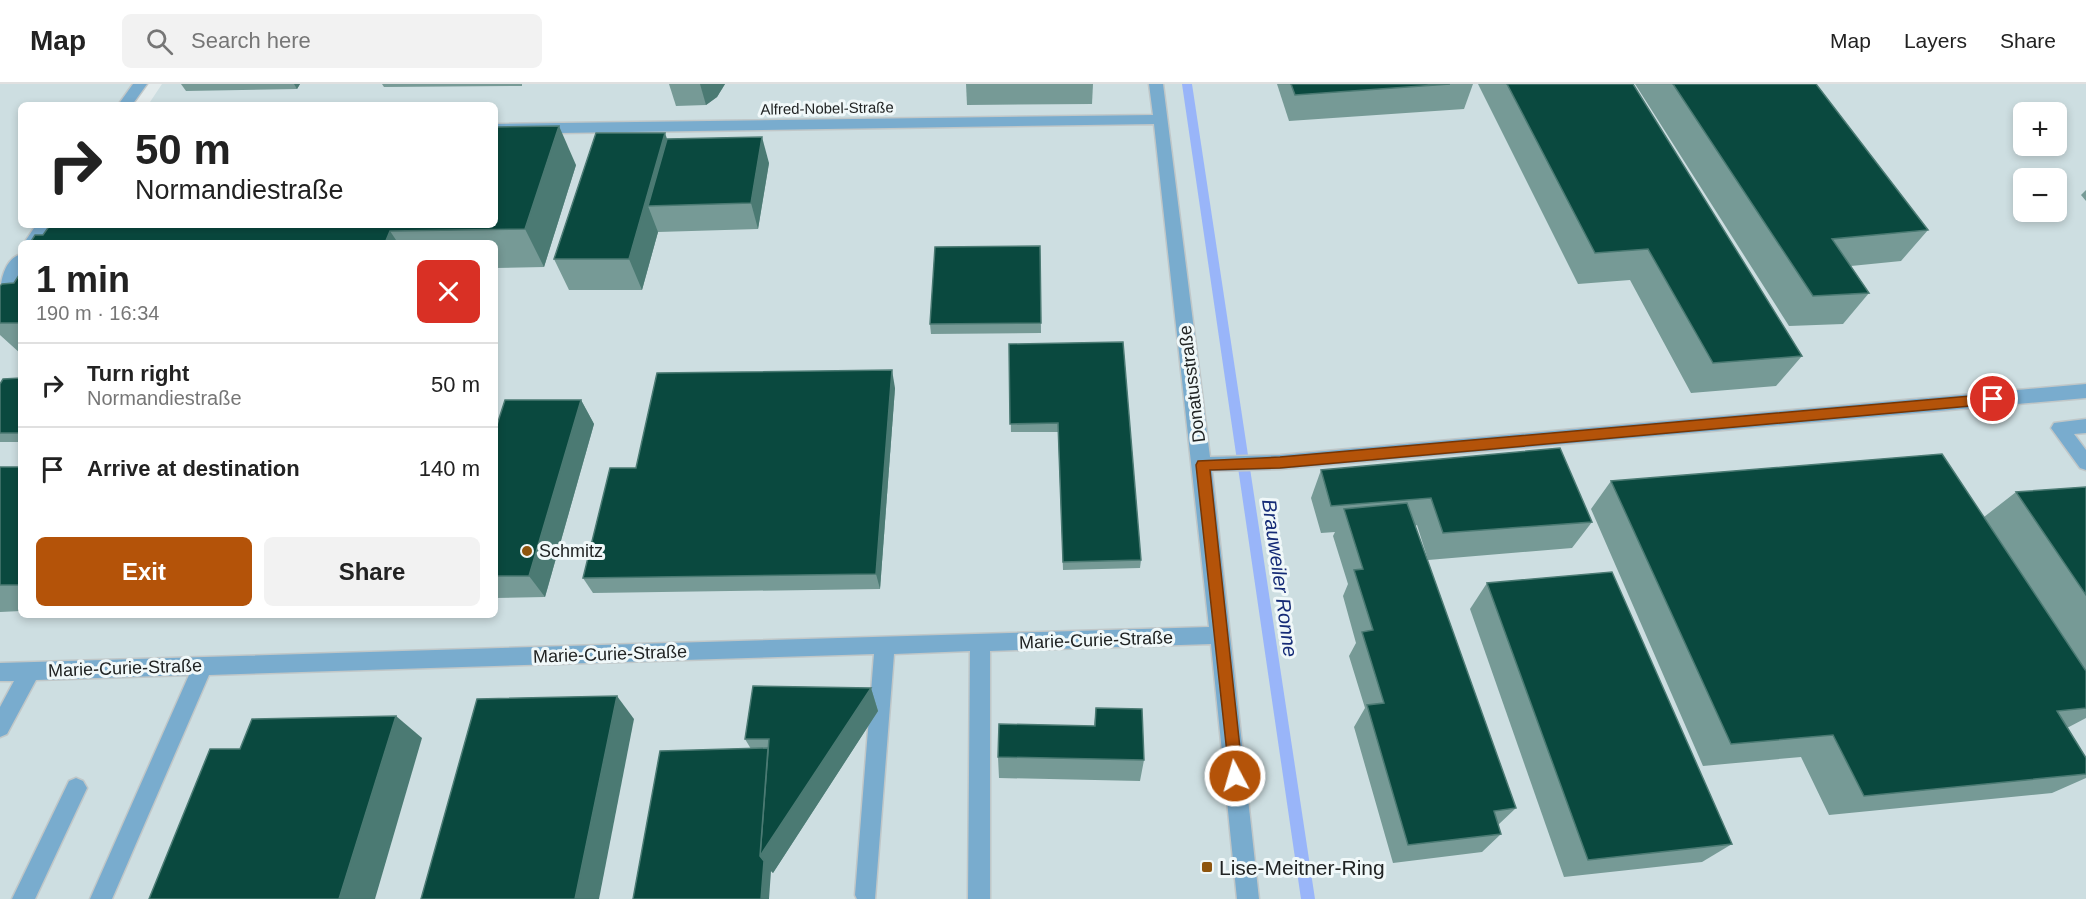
<!DOCTYPE html>
<html lang="en">
<head>
<meta charset="utf-8">
<style>
	:root { --surface:#fff; --page:#f2f2f2; --text:#222; --muted:#767676; --line:#e0e0e0; --accent:#b45309 }
	body { margin:0; font-family:Helvetica,sans-serif; background:var(--page); color:var(--text); height:100vh; display:flex; flex-direction:column; font-size:22px; white-space:nowrap }
	* { box-sizing:border-box; margin:0 }
	p { font-size:20px; color:var(--muted) }
	.icon { flex:none; width:33px; height:33px; fill:none; stroke:currentColor; stroke-width:2; stroke-linecap:round; stroke-linejoin:round }
	.map { position:relative; flex:1; overflow:hidden }
	.sheet { position:absolute; left:18px; top:156px; width:480px; height:378px; display:flex; flex-direction:column; background:var(--surface); border-radius:9px; box-shadow:0 3px 9px #0003 }
	.sheet>* { flex:none }
	.top-card { position:absolute; left:18px; top:18px; width:480px; height:126px; border-radius:9px; box-shadow:0 3px 9px #0003; background:#fff; color:var(--text); overflow:hidden }
	.tools { position:absolute; left:2013px; top:18px; display:grid; gap:12px }
	.tools a { display:grid; place-items:center; width:54px; height:54px; border-radius:9px; background:var(--surface); box-shadow:0 3px 9px #0003; font-size:30px }
	.pin { position:absolute; display:grid; place-items:center; width:51px; height:51px; color:#fff; margin:-26px; border:3px solid #fff; border-radius:50%; box-shadow:0 2px 6px #0007 }
	.me { position:absolute; width:66px; margin:-33px; rotate:354deg; stroke-linejoin:round; filter:drop-shadow(0 0 4px #0008) }
	.turn { display:flex; align-items:center; gap:21px; height:126px; padding:0 18px; font-size:27px }
	.turn .icon { width:78px; height:78px; stroke-width:2.5 }
	.turn b { display:block; font-size:42px; line-height:51px }
	.round { display:grid; place-items:center; flex:none; width:63px; height:63px; border-radius:9px; background:var(--page) }
	.head { display:flex; align-items:center; justify-content:space-between; height:102px; padding:0 18px }
	h1 { font-size:36px; font-weight:800; line-height:45px }
	.primary-button { display:flex; gap:12px; margin-top:auto; padding:12px 18px }
	.primary-button a { flex:1; height:69px; border-radius:9px; background:var(--accent); color:#fff; font-size:24px; font-weight:800; line-height:69px; text-align:center }
	.primary-button a+a { background:var(--page); color:var(--text) }
	ul { padding:0; list-style:none }
	li { display:flex; align-items:center; gap:18px; height:84px; padding:0 18px; border-top:2px solid var(--line) }
	li div { flex:1 }
	li b { display:block; font-size:22px }
	li em { font-style:normal }
	header { display:flex; align-items:center; gap:36px; box-sizing:border-box; height:84px; padding:0 30px; background:var(--surface); border-bottom:2px solid var(--line) }
	header strong { font-size:28px }
	nav { display:flex; gap:33px; margin-inline-start:auto; font-size:21px }
	.search { width:420px; height:54px; background:var(--page); display:flex; align-items:center; gap:15px; box-sizing:border-box; padding:0 21px; border-radius:9px; color:var(--muted); font-size:22px }
	.map>svg:first-child { display:block }
	.built { fill:#cddee1; fill-rule:evenodd }
	.lines { fill:none; stroke-linecap:round; stroke-linejoin:round }
	.stream { fill:#99b5f9; fill-rule:evenodd }
	.minor-casing { stroke:#c0c7c8; stroke-width:3 }
	.minor { fill:#79acce; fill-rule:evenodd }
	.wall { fill:#769a96 }
	.shaded-wall { fill:#4b7a73 }
	.building { fill:#0a493f; stroke:#4b7a73; stroke-width:1.5 }
	.route { fill:#b45309; stroke:#753606; stroke-width:1.5 }
	.poi-dot { fill:#8e550e; stroke:#f0f8f9; stroke-width:2 }
	.labels { text-anchor:middle; dominant-baseline:central; stroke-width:6; stroke-linejoin:round; paint-order:stroke }
	.far-street-label { font-size:15px; fill:#212424; stroke:#f0f8f9 }
	.street-label { font-size:18px; fill:#212424; stroke:#f0f8f9 }
	.poi-label { font-size:18px; fill:#212424; stroke:#f0f8f9; text-anchor:start }
	.water-label { font-size:20px; font-style:italic; fill:#142a76; stroke:#f0f8f9 }
	.near-poi-label { font-size:21px; fill:#212424; stroke:#f0f8f9; text-anchor:start }
</style>
</head>
<body>
<header>
<strong>Map</strong>
<div class="search"><svg class="icon" aria-label="search" viewBox="0 0 24 24"><circle cx="10" cy="10" r="6"/><path d="M15 15l6 6"/></svg>Search here</div>
<nav><a>Map</a><a>Layers</a><a>Share</a></nav>
</header>
<div class="map">
<svg width="2086" height="815" viewBox="0 0 2086 815">
	<rect width="100%" height="100%" fill="#e3ebec"/>
	<!-- built -->
	<g class="built">
		<polygon points="0,0 138,0 123,21 21,21 21,141 42,141 30,159 21,159 21,172 0,203"/>
		<path d="M 162,0 L 2086,0 L 2086,815 L 0,815 L 0,248 L 21,216 L 21,531 L 495,531 L 495,159 L 70,141 L 495,141 L 495,21 L 148,21 ZM 2024,28 L 2056,28 L 2056,62 L 2024,62 ZM 2024,94 L 2056,94 L 2056,128 L 2024,128 Z"/>
	</g>
	<g class="lines">
		<!-- stream -->
		<polygon class="stream" points="1182,0 1192,0 1315,815 1301,815"/>
		<!-- minor casing -->
		<g class="minor-casing">
			<g id="minor">
				<polygon points="133,0 147,0 132,21 118,21"/>
				<polygon points="1149,0 1163,0 1210,373 1280,371 2086,300 2086,314 1280,385 1212,387 1259,815 1237,815 1211,560 990,567 990,815 968,815 970,567 894,570 875,815 857,815 855,811 874,570 209,591 112,815 90,815 189,591 36,596 7,650 0,653 0,623 14,597 0,597 0,579 1209,543 1154,40 495,50 495,40 1153,31"/>
				<polygon points="36,141 52,141 40,159 24,159"/>
				<path d="M 21,170 C 21,185 17,208 0,213 C 0,198 4,175 21,170 Z"/>
				<polygon points="2086,335 2086,349 2074,350 2086,366 2086,386 2080,384 2051,344 2054,339"/>
				<polygon points="76,694 83,697 87,704 35,815 12,815 69,697"/>
			</g>
		</g>
		<!-- minor -->
		<use href="#minor" class="minor"/>
	</g>
	<!-- wall -->
	<g class="wall">
		<polygon points="181,0 300,0 297,5 186,7"/>
		<polygon points="382,0 522,0 522,2 384,3"/>
		<polygon points="669,0 725,0 717,13 706,21 676,22"/>
		<polygon points="966,0 1093,0 1092,20 967,21"/>
		<polygon points="1277,0 1473,0 1464,25 1289,37"/>
		<polygon points="1478,0 1633,0 1802,272 1776,302 1691,309 1630,196 1578,200"/>
		<polygon points="1635,0 1816,0 1928,146 1901,177 1851,182 1869,209 1843,240 1789,242"/>
		<polygon points="667,55 769,79 758,145 658,148 642,206 569,206 554,175"/>
		<polygon points="576,81 544,183 495,184 495,159 30,159"/>
		<polygon points="2086,106 2086,117 2081,111"/>
		<polygon points="1040,162 1041,249 931,250 930,240"/>
		<polygon points="21,188 21,270 0,251 0,202 14,199"/>
		<polygon points="1009,260 1141,476 1140,484 1063,486 1058,348 1011,348"/>
		<polygon points="21,294 21,358 0,358 0,300"/>
		<polygon points="895,304 880,505 593,509 583,494 636,384"/>
		<polygon points="581,316 594,340 545,513 495,514 495,347"/>
		<polygon points="0,383 21,383 21,527 0,528"/>
		<polygon points="1321,386 1592,438 1572,464 1428,476 1417,441 1415,442 1516,724 1498,741 1501,750 1482,768 1393,779 1354,643 1365,624 1349,572 1356,559 1343,512 1348,500 1333,452 1335,448 1321,449 1311,414"/>
		<polygon points="1611,397 1984,433 2016,408 2086,403 2086,634 2067,644 2086,674 2086,694 2052,709 1829,731 1801,673 1703,682 1591,425"/>
		<polygon points="1487,499 1732,760 1702,778 1564,793 1470,525"/>
		<polygon points="871,604 878,627 773,789 771,787 751,665 745,655"/>
		<polygon points="1096,624 1144,676 1140,697 999,694 998,673 1094,642"/>
	</g>
	<!-- shaded-wall -->
	<g class="shaded-wall">
		<polygon points="294,0 300,0 297,5"/>
		<polygon points="700,0 725,0 717,13 706,21"/>
		<polygon points="559,42 576,81 544,183 525,145"/>
		<polygon points="665,49 676,81 648,122 658,148 642,206 629,175"/>
		<polygon points="762,53 769,79 758,145 751,119"/>
		<polygon points="390,147 398,159 385,159"/>
		<polygon points="892,286 895,304 880,505 876,490"/>
		<polygon points="581,316 594,340 545,513 529,492"/>
		<polygon points="871,604 878,627 773,789 771,787 769,815 761,815 760,772"/>
		<polygon points="617,612 634,635 599,815 575,815"/>
		<polygon points="396,632 422,654 375,815 339,815"/>
	</g>
	<!-- building -->
	<g class="building">
		<polygon points="1291,0 1450,0 1295,11"/>
		<polygon points="1507,0 1633,0 1802,272 1713,279 1648,165 1595,169"/>
		<polygon points="1673,0 1816,0 1928,146 1832,155 1869,209 1813,212"/>
		<polygon points="559,42 525,145 390,147 385,159 30,159 35,151 43,151 50,141 495,141 495,43"/>
		<polygon points="596,49 665,49 629,175 554,175"/>
		<polygon points="762,53 751,119 648,122 667,55"/>
		<polygon points="1040,162 1041,239 930,240 935,163"/>
		<polygon points="21,188 21,239 0,239 0,202 2,200 14,199"/>
		<polygon points="1123,258 1141,476 1063,478 1058,339 1010,340 1009,260"/>
		<polygon points="892,286 876,490 583,494 610,384 636,384 657,289"/>
		<polygon points="21,294 21,349 0,349 0,300 3,295"/>
		<polygon points="505,316 581,316 529,492 495,492 495,347"/>
		<polygon points="1560,364 1592,438 1443,449 1431,414 1331,422 1321,386"/>
		<polygon points="1942,370 2086,587 2086,624 2057,627 2086,674 2086,690 1864,712 1833,651 1731,660 1611,397"/>
		<rect x="0" y="383" width="21" height="118"/>
		<polygon points="2086,403 2086,511 2016,408"/>
		<polygon points="1407,419 1516,724 1494,727 1501,750 1408,761 1367,621 1384,619 1362,548 1373,546 1354,486 1363,485 1344,425"/>
		<polygon points="1612,488 1732,760 1588,776 1487,499"/>
		<polygon points="753,602 871,604 760,772 769,655 745,655"/>
		<polygon points="617,612 575,815 421,815 477,615"/>
		<polygon points="1096,624 1142,625 1144,676 998,673 999,640 1095,642"/>
		<polygon points="396,632 339,815 149,815 210,665 240,665 252,635"/>
		<polygon points="768,664 760,772 764,777 761,815 633,815 660,667"/>
	</g>
	<!-- route -->
	<polygon class="route" points="1993,310 1999,315 1993,320 1280,384 1210,386 1243,692 1241,697 1235,700 1230,697 1196,381 1198,377 1280,373"/>
	<!-- markers -->
	<g class="poi-dot">
		<circle cx="527" cy="467" r="6"/>
		<rect x="1201" y="777" width="12" height="12" rx="3"/>
	</g>
	<g class="labels">
		<!-- far-street labels -->
		<g class="far-street-label">
			<text transform="translate(827 24) rotate(-1)">Alfred-Nobel-Straße</text>
		</g>
		<!-- street labels -->
		<g class="street-label">
			<text transform="translate(1192 300) rotate(-97)">Donatusstraße</text>
			<text transform="translate(1096 556) rotate(-2)">Marie-Curie-Straße</text>
			<text transform="translate(610 570) rotate(-2)">Marie-Curie-Straße</text>
			<text transform="translate(125 584) rotate(-2)">Marie-Curie-Straße</text>
		</g>
		<!-- poi labels -->
		<g class="poi-label">
			<text x="539" y="467">Schmitz</text>
		</g>
		<!-- water labels -->
		<g class="water-label">
			<text transform="translate(1280 494) rotate(82)">Brauweiler Ronne</text>
		</g>
		<!-- near-poi labels -->
		<g class="near-poi-label">
			<text x="1219" y="783">Lise-Meitner-Ring</text>
		</g>
	</g>
</svg>
<div class="tools">
<a>+</a>
<a>−</a>
</div>
<div class="pin" style="left:1993px;top:315px;background:#d93025"><svg class="icon" aria-label="arrive" viewBox="0 0 24 24"><path d="M6 21V4h12l-3 4 3 4H6"/></svg></div>
<svg class="me" style="left:1235px;top:692px" viewBox="-20 -20 40 40"><circle r="17" fill="#b45309" stroke="#fff" stroke-width="3"/><path d="M0-11L8 9 0 5-8 9z" fill="#fff"/></svg>
<div class="top-card">
<div class="turn"><svg class="icon" aria-label="right" viewBox="0 0 24 24"><path d="M7 20v-9h11M14 6l5 5-5 5"/></svg><div><b>50 m</b>Normandiestraße</div></div>
</div>
<section class="sheet">
<div class="head"><div><h1>1 min</h1><p>190 m · 16:34</p></div><a class="round" style="background:#d93025;color:#fff"><svg class="icon" aria-label="close" viewBox="0 0 24 24"><path d="M6 6l12 12M18 6L6 18"/></svg></a></div>
<ul>
<li><svg class="icon" aria-label="right" viewBox="0 0 24 24"><path d="M7 20v-9h11M14 6l5 5-5 5"/></svg><div><b>Turn right</b><p>Normandiestraße</p></div><em>50 m</em></li>
<li><svg class="icon" aria-label="arrive" viewBox="0 0 24 24"><path d="M6 21V4h12l-3 4 3 4H6"/></svg><div><b>Arrive at destination</b></div><em>140 m</em></li>
</ul>
<div class="primary-button"><a>Exit</a><a>Share</a></div>
</section>
</div>
</body>
</html>
